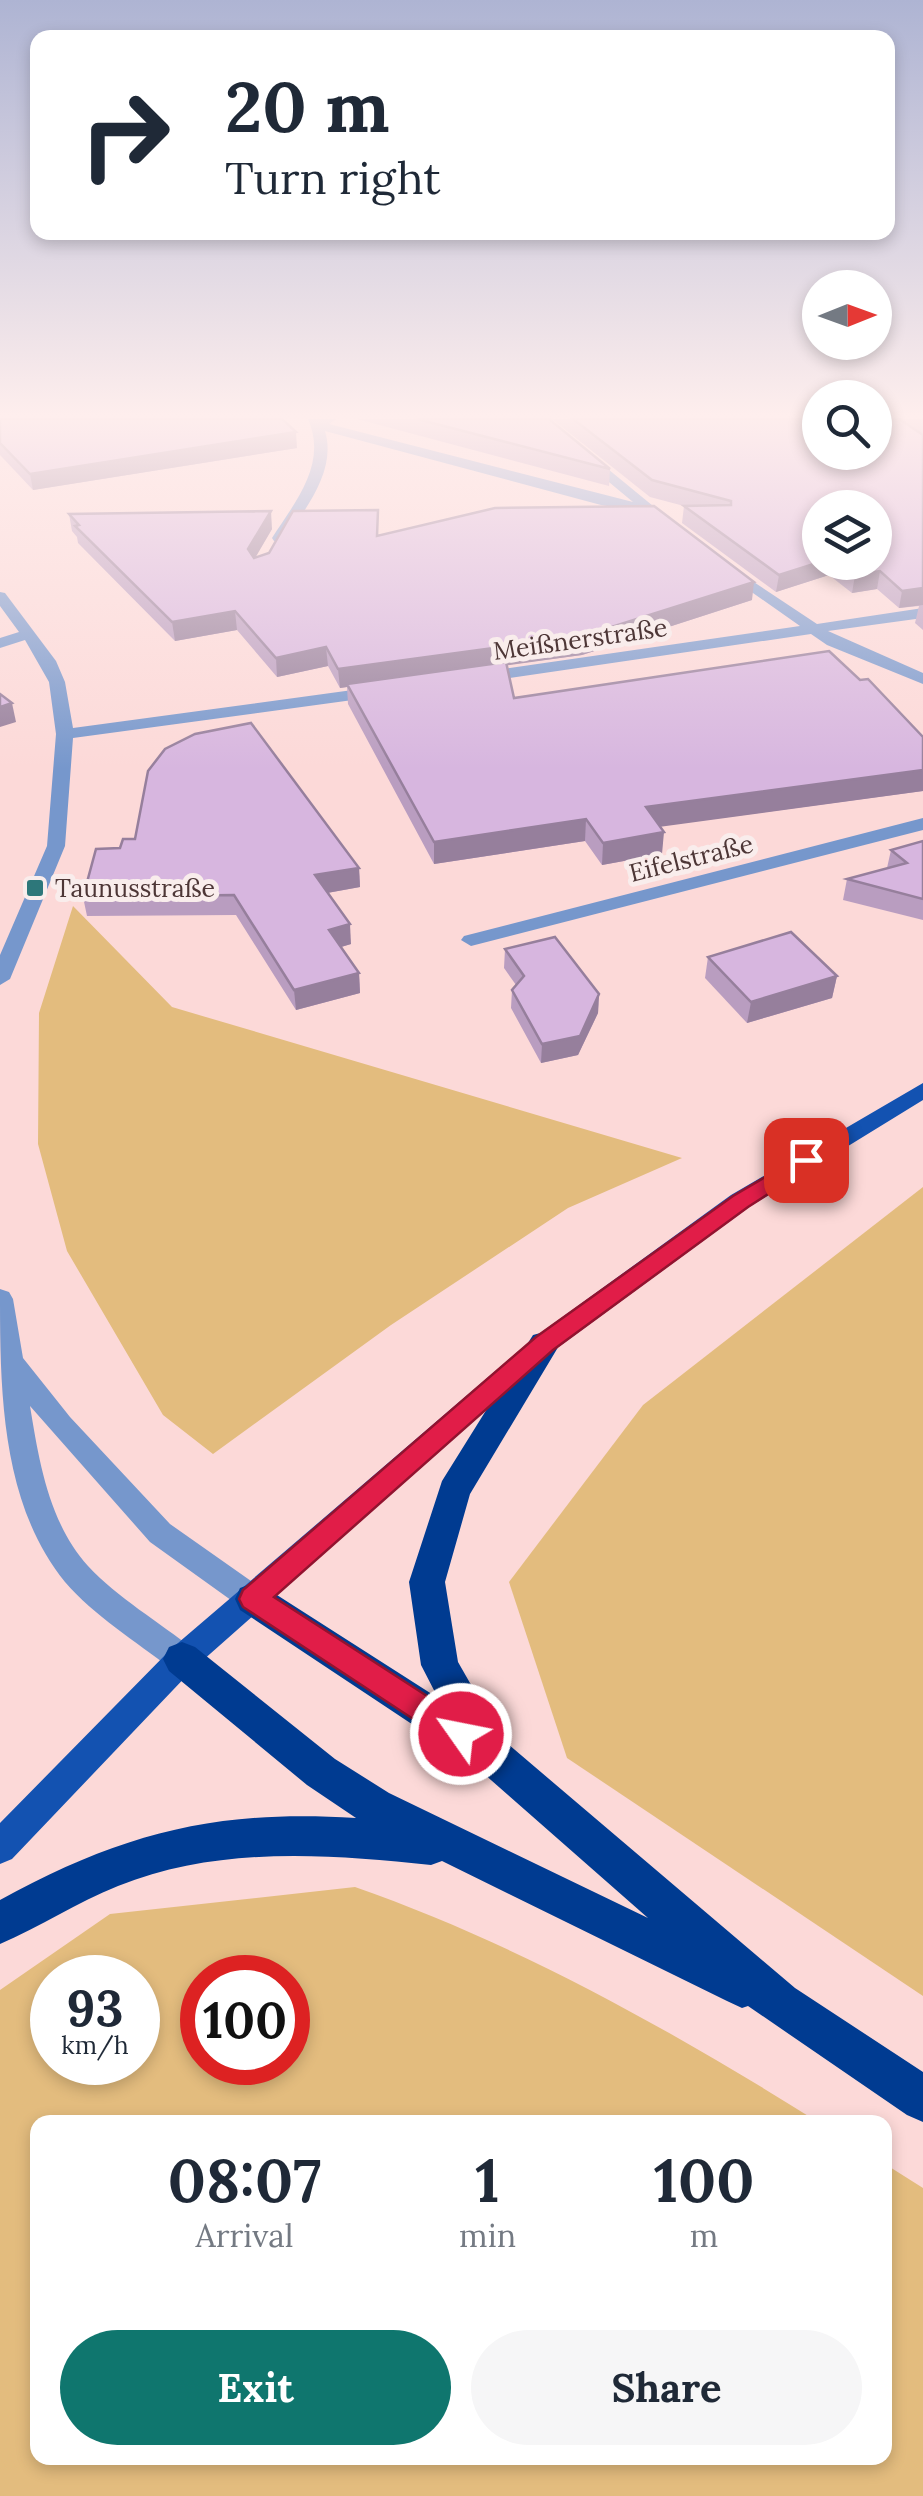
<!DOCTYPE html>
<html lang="en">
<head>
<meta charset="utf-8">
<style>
	:root { --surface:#fff; --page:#f6f6f7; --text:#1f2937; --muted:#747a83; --accent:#0f766e }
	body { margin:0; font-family:Lora,serif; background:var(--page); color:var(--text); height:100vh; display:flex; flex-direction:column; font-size:38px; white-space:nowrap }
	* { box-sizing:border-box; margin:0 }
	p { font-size:32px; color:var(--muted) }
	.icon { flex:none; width:55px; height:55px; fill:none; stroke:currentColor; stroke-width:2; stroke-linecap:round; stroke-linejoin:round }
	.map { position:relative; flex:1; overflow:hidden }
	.details { position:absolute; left:30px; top:2115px; width:862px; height:350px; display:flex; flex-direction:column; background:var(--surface); border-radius:20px; box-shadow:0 5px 15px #0003 }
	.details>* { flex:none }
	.hud { position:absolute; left:30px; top:30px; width:865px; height:210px; border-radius:20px; box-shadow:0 5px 15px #0003; background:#fff; color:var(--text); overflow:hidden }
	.needle { width:65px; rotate:89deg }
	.buttons { position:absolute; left:802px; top:270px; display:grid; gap:20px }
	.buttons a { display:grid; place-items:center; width:90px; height:90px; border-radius:50%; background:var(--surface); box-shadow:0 5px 15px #0003; font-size:50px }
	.speed { position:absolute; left:30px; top:1955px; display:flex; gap:20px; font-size:50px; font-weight:700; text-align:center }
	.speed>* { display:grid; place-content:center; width:130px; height:130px; border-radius:50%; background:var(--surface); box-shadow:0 5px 15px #0003; line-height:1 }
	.speed small { font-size:25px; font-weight:400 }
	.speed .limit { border:15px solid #d22; background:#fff; color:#111 }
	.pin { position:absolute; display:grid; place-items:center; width:85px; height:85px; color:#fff; margin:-42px; border-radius:20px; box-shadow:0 5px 15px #0006 }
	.me { position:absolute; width:110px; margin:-55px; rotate:303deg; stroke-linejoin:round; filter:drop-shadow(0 0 8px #0008) }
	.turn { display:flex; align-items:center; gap:35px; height:210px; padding:0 30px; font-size:45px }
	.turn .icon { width:130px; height:130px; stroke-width:2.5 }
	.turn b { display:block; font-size:70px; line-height:85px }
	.eta { display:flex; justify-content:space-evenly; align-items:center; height:170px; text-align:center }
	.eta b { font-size:60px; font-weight:700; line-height:70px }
	.action { display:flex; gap:20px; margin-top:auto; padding:20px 30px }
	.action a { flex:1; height:115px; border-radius:60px; background:var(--accent); color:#fff; font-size:40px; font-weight:700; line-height:115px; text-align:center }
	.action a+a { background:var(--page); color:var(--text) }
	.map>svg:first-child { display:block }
	.green { fill:#e3bc7e; fill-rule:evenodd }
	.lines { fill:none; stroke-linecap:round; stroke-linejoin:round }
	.minor { fill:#7697cc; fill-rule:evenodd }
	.major { fill:#1352b1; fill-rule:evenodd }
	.highway { fill:#003b91; fill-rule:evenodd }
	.wall { fill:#b99dc0; fill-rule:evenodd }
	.shaded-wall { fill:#967f9c }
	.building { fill:#d7b6df; stroke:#967f9c; stroke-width:2.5 }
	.route { fill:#e11d48; stroke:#92132f; stroke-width:2.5 }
	.poi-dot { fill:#2d777a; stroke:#f9edec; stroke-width:4 }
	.labels { text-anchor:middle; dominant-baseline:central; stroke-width:10; stroke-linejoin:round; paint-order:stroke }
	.far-street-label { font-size:25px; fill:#4d3636; stroke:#f9edec }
	.far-poi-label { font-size:25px; fill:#4d3636; stroke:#f9edec; text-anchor:start }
</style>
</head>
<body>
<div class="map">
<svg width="923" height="2496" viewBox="0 0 923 2496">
	<rect width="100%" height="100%" fill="#fcd9d8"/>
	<!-- green -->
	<g class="green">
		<polygon points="73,906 172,1007 682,1158 568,1208 391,1325 213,1454 163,1415 67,1251 38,1144 39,1013"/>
		<polygon points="923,1187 923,1996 567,1758 509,1582 643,1405"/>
		<path d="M 355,1887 C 518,1944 673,2031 818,2122 L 38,2122 L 38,2458 L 885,2458 L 885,2164 L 923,2188 L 923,2496 L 0,2496 L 0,1990 L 110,1914 ZM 52,1978 L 138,1978 L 138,2062 L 52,2062 ZM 202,1978 L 288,1978 L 288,2062 L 202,2062 Z"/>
	</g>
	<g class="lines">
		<!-- minor -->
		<g class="minor">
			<path d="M 308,419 L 336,419 L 329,424 L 633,502 L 533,419 L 547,419 L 675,524 L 663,527 L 645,512 L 601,505 L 325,431 C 337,471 305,509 284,541 L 274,541 L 272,538 C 295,502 328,464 308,419 Z"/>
			<polygon points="728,565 817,624 923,608 923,618 828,631 923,673 923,684 827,645 811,634 476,683 468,678 476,673 800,626 723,572 723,566"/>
			<polygon points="0,592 5,593 56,661 65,682 73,728 382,686 390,691 382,696 73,738 65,846 10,979 0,985 0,955 47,846 56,734 49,682 25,640 0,648 0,638 19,632 0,606"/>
			<polygon points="923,818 923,830 471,946 461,940 464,936"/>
			<path d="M 0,1289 L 9,1292 L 13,1299 L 23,1358 L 70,1417 L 170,1524 L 264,1590 L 268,1599 L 264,1608 L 253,1612 L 242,1608 L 150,1542 L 30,1406 C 39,1461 49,1523 88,1566 C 118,1598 159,1622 193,1649 L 198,1659 L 193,1669 L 182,1673 L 171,1669 C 136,1641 94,1616 65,1582 C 0,1502 0,1387 0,1289 Z"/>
		</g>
		<!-- major -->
		<polygon class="major" points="923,1083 923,1100 749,1207 553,1351 193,1669 12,1859 0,1864 0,1823 171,1649 535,1337 731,1195"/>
		<!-- highway -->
		<path class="highway" d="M 544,1332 L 555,1335 L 560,1344 L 470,1494 L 445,1582 L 458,1662 L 502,1739 L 795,1988 L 923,2072 L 923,2122 L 907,2115 L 748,2006 L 742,2008 L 727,2001 L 442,1861 L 431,1865 C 325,1854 219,1846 118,1886 C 77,1902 40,1927 0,1944 L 0,1900 C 122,1833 217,1809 356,1818 L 307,1785 L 169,1671 L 163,1659 L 169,1647 L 182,1642 L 195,1647 L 335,1759 L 389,1793 L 648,1918 L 475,1766 L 240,1610 L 235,1599 L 240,1588 L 253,1583 L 266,1588 L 438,1698 L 421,1665 L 409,1582 L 442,1481 L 533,1335 Z"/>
	</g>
	<!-- wall -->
	<g class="wall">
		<polygon points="0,419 297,448 33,490 0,455"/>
		<polygon points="357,419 549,419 610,469 609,486"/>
		<path d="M 552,419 L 820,419 L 923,435 L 923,630 L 915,623 L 919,606 L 899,608 L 877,589 L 852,593 L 829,575 L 776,592 L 682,523 L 684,506 L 650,497 ZM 875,508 L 875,562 L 820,562 Z"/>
		<polygon points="899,419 923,419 923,435"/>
		<polygon points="69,514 272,529 255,557 378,536 752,600 582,655 506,665 514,698 860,680 923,737 923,791 660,826 662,854 602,865 585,841 434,864 348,704 347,687 340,688 328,666 277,677 237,630 175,641 78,543 77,537 72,531"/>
		<polygon points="923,841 923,920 843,900 847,879 887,868 891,850"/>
		<polygon points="359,868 360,887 327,893 351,944 341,947 359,973 360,993 296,1010 236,915 87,916 83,897"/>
		<polygon points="505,949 599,994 598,1013 578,1055 541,1063 511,1008 512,990 516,985 504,968"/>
		<polygon points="708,957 837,976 832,998 747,1023 705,978"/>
	</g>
	<!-- shaded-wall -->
	<g class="shaded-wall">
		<polygon points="296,432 297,448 33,490 30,474"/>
		<polygon points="271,511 272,529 250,567 248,549"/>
		<polygon points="820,562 832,562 829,575 776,592 779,575"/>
		<polygon points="880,571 877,589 852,593 855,575"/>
		<polygon points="754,582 752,600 582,655 349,687 347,684 347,687 340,688 338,669"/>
		<polygon points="923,588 923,605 899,608 902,591"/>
		<polygon points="235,611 237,630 175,641 172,622"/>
		<polygon points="326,647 328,666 277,677 276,658"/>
		<polygon points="12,703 16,722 0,727 0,707"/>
		<polygon points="923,770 923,791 644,829 646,807"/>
		<polygon points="586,819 585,841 434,864 434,842"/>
		<polygon points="664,832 662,854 602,865 603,843"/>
		<polygon points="359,868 360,887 316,895 315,875"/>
		<polygon points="350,924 351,944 331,950 329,930"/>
		<polygon points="359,973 360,993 296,1010 294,990"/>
		<polygon points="837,976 832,998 747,1023 751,1002"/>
		<polygon points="599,994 598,1013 578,1055 541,1063 542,1044"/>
	</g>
	<!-- building -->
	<g class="building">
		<polygon points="0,419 282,419 296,432 30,474 0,443"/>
		<polygon points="417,419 549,419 610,469"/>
		<polygon points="573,419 820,419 820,452 875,452 875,419 899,419 923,435 923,588 902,591 880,571 855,575 838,562 875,562 875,508 820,508 820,562 779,575 684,506 731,505 731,501 652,480"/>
		<polygon points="654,506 754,582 583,636 338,669 326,647 276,658 235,611 172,622 75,526 79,525 69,514 271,511 248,549 254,558 269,553 293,511 378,510 377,536 495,508"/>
		<polygon points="829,651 860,680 868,679 923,737 923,770 646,807 664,832 603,843 586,819 434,842 347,684 506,662 514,698"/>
		<polygon points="0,694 12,703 0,707"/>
		<polygon points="251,723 359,868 315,875 350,924 329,930 359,973 294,990 234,895 83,897 96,849 120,848 123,839 135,839 148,771 165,749 195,734"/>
		<polygon points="923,841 923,899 847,879 907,863 891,850"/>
		<polygon points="791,932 837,976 751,1002 708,957"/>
		<polygon points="555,937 599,994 580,1036 542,1044 512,990 524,976 505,949"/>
	</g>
	<!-- sky -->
	<linearGradient id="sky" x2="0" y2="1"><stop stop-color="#aeb4d3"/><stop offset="0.54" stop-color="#feeeed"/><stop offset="1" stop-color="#feeeed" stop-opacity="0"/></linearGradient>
	<rect width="923" height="769" fill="url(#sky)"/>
	<!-- route -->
	<polygon class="route" points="806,1153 817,1160 814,1165 748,1207 553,1350 274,1597 472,1725 476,1734 472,1744 461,1748 451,1744 243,1607 239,1599 243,1590 536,1337 733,1196"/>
	<!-- markers -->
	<rect class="poi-dot" x="25" y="878" width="20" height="20" rx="5"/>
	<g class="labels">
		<!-- far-street labels -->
		<g class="far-street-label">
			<text transform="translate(580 639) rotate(-8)">Meißnerstraße</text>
			<text transform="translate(691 858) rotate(-14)">Eifelstraße</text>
		</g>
		<!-- far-poi labels -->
		<g class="far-poi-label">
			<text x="55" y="888">Taunusstraße</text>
		</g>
	</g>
</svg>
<div class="buttons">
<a><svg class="needle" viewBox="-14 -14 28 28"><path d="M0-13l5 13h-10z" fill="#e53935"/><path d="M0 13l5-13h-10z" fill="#747a83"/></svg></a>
<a><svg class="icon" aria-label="search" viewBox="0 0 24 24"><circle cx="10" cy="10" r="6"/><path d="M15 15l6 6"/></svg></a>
<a><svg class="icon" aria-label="layers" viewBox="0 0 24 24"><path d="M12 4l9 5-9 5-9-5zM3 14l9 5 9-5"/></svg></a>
</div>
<div class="speed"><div>93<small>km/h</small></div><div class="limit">100</div></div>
<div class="pin" style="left:806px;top:1160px;background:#d93025"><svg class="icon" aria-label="arrive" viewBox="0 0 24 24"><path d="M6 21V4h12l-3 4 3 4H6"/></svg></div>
<svg class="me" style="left:461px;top:1734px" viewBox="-20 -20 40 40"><circle r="17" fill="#e11d48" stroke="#fff" stroke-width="3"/><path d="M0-11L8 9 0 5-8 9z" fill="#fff"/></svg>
<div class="hud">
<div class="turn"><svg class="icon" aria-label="right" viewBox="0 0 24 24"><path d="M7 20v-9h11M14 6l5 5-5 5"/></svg><div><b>20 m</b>Turn right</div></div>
</div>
<section class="details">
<div class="eta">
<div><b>08:07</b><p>Arrival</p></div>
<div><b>1</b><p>min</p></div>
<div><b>100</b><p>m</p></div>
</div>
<div class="action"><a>Exit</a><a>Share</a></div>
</section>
</div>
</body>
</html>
